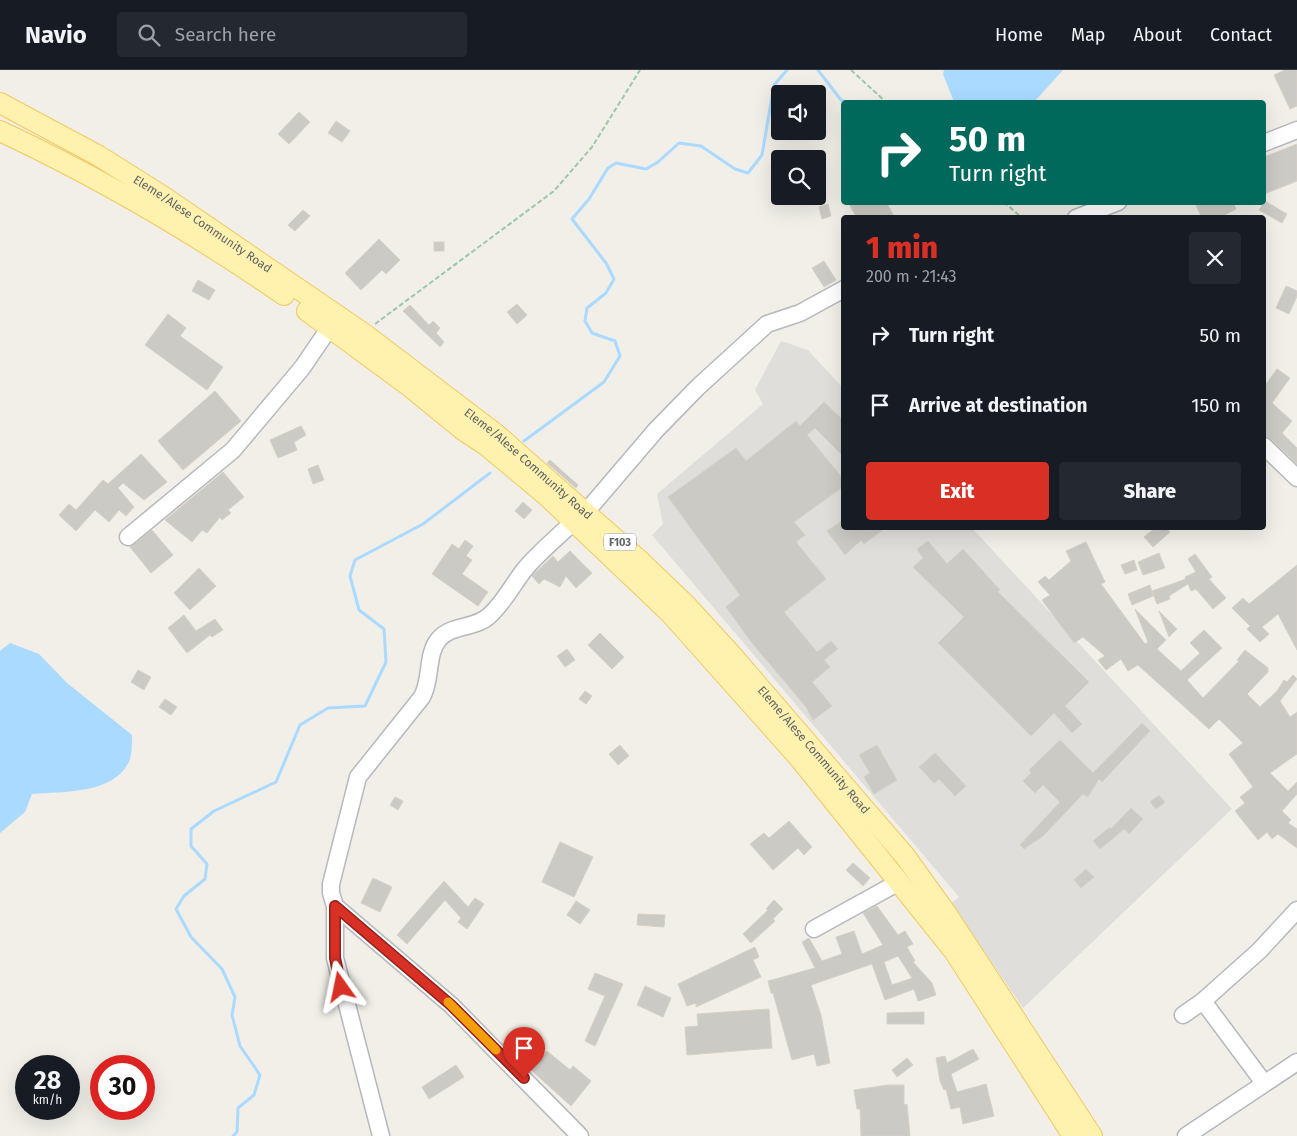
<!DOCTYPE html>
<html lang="en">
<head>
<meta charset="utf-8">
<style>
	:root { --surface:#171b24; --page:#242831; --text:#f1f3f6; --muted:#9ea1a6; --line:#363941; --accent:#d93025 }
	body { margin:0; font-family:"Fira Sans",sans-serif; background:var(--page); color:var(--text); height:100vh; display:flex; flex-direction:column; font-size:19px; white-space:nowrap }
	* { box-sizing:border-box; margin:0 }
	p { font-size:16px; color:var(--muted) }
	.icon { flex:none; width:28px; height:28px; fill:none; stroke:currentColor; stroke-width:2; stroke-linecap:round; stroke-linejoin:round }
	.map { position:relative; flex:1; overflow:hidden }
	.details { position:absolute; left:841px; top:145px; width:425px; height:315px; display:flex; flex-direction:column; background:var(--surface); border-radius:5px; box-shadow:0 5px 20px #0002 }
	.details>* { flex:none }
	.banner { position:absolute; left:841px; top:30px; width:425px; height:105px; border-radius:5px; box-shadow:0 5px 20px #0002; background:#00695c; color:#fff; overflow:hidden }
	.tools { position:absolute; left:771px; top:15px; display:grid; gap:10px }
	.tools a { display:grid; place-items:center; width:55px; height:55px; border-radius:5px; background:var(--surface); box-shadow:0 5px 20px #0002; font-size:25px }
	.speed { position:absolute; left:15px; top:985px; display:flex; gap:10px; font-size:25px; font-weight:700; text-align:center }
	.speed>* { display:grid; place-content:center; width:65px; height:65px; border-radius:50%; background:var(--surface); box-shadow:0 5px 20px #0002; line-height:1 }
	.speed small { font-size:12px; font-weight:400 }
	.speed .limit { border:8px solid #d22; background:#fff; color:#111 }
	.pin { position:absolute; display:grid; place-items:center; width:42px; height:42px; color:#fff; margin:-51px -21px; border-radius:50% 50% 50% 0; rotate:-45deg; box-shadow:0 0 5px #0007 }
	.pin .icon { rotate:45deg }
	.me { position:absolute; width:55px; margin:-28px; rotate:348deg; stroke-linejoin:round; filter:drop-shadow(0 0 4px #0008) }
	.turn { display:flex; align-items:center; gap:18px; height:105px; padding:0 25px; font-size:22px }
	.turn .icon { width:65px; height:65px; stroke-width:2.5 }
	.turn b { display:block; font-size:35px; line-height:42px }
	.round { display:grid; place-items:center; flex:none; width:52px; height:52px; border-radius:5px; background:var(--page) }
	.headline { display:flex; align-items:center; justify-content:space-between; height:85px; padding:0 25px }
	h1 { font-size:30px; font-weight:800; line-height:38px; color:var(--accent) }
	.action { display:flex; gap:10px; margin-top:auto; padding:10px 25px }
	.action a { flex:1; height:58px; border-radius:5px; background:var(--accent); color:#fff; font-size:20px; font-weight:800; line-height:58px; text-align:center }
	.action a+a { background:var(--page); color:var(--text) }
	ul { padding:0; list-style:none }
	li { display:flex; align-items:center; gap:15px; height:70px; padding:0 25px }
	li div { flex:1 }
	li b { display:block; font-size:19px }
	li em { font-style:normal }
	header { display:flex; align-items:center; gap:30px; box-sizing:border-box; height:70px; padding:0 25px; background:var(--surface); border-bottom:1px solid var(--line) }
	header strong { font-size:24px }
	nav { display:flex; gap:28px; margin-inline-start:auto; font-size:18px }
	.search { width:350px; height:45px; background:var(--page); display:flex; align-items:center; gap:12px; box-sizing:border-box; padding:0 18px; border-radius:5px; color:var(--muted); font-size:19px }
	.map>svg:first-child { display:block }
	.industrial { fill:#e0deda }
	.water { fill:#aadaff }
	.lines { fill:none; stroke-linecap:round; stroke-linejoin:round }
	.stream { stroke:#aadaff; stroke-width:3 }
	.building { fill:#cccac5; stroke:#d6d1c6; fill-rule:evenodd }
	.minor-casing { stroke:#b5b8bc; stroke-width:19 }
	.major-casing { stroke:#f2c960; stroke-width:22 }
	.path { stroke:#9cc7a9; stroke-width:2; stroke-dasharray:5 2.5; stroke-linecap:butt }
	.minor { stroke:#fff; stroke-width:16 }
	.major { stroke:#fff2af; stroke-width:20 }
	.route-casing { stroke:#8d1f18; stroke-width:12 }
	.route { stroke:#d93025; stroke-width:9 }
	.slow { stroke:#f59e0b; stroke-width:9 }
	.labels { text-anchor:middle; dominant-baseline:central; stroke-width:4; stroke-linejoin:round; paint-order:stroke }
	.shield { fill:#fff; stroke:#8f9295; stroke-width:1 }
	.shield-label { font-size:11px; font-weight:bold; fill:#5f6368 }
	.street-label { font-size:12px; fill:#5f6368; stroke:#fff }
</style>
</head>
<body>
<header>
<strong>Navio</strong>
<div class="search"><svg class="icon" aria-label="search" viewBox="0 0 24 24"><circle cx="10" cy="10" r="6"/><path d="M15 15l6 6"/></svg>Search here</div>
<nav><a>Home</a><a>Map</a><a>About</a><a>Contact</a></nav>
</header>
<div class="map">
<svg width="1297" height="1066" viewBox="0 0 1297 1066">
	<rect width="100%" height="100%" fill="#f1efe8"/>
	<!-- industrial -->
	<polygon class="industrial" points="781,271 808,280 844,319 844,458 972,458 1232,739 1023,938 951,833 959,827 652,465 663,454 657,424 763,334 755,320"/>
	<!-- water -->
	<g class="water">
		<polygon points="944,0 1063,0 1034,32 954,32 943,4"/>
		<path d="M 10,573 L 39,584 L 67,613 L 132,665 C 132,672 132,682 130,689 C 116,725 64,721 32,724 L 25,742 L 0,763 L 0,581 Z"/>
	</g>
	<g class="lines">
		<!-- stream -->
		<g class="stream">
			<polyline points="818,0 841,30 846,32"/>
			<polyline points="524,371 604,312 620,286 615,271 592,263 585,251 587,238 606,223 614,209 606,193 572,149 589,129 608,98 616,93 646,99 658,92 679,73 701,76 735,99 748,103 762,85 774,15 787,0"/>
			<polyline points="233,1066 237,1062 238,1038 254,1025 260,1005 240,976 232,945 235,927 222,899 191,867 176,839 184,826 205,809 207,794 191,776 191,759 214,741 276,712 300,655 328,638 365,636 386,592 384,559 359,540 350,506 355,490 423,454 490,403"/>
		</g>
	</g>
	<!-- building -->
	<g class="building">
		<polygon points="1285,0 1297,0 1297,36 1290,39 1274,5"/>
		<polygon points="299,42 310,52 289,74 278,64"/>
		<polygon points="336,51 350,61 342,72 328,63"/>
		<polygon points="1297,74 1297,111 1264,124 1264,87"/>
		<polygon points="1265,131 1287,144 1282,153 1259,140"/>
		<polygon points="848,132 886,132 895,148 857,148"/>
		<polygon points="1201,132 1233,132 1236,139 1219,148 1202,148 1196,135"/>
		<polygon points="828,134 831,146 822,149 819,137"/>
		<polygon points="303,140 310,146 295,161 288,155"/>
		<polygon points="379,169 400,190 386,204 382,200 361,220 345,203"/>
		<rect x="434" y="172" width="10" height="9"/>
		<polygon points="824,191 836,210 824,217 812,198"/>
		<polygon points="198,210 215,220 209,230 192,221"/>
		<polygon points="1286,216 1297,221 1297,226 1289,244 1276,238"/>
		<polygon points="517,234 527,245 517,254 507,242"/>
		<polygon points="410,235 429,255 433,251 440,258 436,263 444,272 440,277 403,241"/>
		<polygon points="168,244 186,258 180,266 223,297 207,320 145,275"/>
		<polygon points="1277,299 1290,308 1272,333 1292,351 1282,363 1297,378 1297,394 1271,369 1264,366 1264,317"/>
		<polygon points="215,321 241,351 183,400 158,371"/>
		<polygon points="824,332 844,351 844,387 815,358 807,365 844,410 844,416 794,452 805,465 796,472 826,509 784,542 817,582 831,571 838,579 824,590 830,597 812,612 832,636 813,650 806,637 752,573 726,537 740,525 668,427 736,378 746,391 796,351 800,356"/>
		<polygon points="301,356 306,365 294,372 297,380 278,388 270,370"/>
		<polygon points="141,384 167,412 144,430 123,413 118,418 134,437 126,446 119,440 109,452 95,440 76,461 59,445 69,434 76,440 103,410 108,414"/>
		<polygon points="550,390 578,415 576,418 547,393"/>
		<polygon points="318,395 324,410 313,414 308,399"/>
		<polygon points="223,402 244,427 228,440 231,443 222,450 220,447 207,463 202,460 192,472 165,450"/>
		<polygon points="523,432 532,440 524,449 515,441"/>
		<polygon points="844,449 844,458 885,458 864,474 861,470 845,485 827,461"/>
		<polygon points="1155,458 1166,458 1170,462 1153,477 1144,467"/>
		<polygon points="152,460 173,485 151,503 130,477"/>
		<polygon points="465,470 473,476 466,486 472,490 462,504 488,522 478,536 432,504 452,474 459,479"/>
		<polygon points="928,471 947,494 963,479 1000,520 998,522 1089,612 1065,636 1082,654 1072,663 1054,643 1031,666 938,573 964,547 913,497 923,488 917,479"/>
		<polygon points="1086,472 1105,512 1101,514 1145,574 1148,572 1135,539 1166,570 1157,579 1181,601 1200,583 1190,573 1204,560 1222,578 1187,610 1203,628 1239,591 1237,590 1245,580 1268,598 1268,602 1247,624 1260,637 1277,621 1284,610 1287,612 1293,605 1297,609 1280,631 1290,647 1297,642 1297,684 1270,703 1288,721 1297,712 1297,724 1282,741 1291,750 1288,753 1297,759 1297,778 1278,764 1272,769 1267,762 1258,770 1235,741 1245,733 1240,727 1253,717 1229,684 1243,673 1219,649 1209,659 1138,595 1128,601 1121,589 1106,600 1098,590 1105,586 1083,567 1074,573 1042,530 1050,525 1038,512 1045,506 1049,510 1071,491 1066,481"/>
		<polygon points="570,481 592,503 576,518 566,506 560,517 544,509 539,514 532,506 553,486 558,492"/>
		<polygon points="1159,483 1165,498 1143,505 1138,492"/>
		<polygon points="1195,484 1212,507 1209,509 1226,528 1213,539 1196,519 1191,521 1188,514 1169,526 1170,529 1157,534 1152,521 1186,509 1185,507 1196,502 1188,489"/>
		<polygon points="1134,490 1137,500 1125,504 1121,495"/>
		<polygon points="1297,495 1297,580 1278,544 1262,557 1269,564 1260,572 1247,559 1250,556 1232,538 1243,528 1249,534"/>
		<polygon points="199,498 216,516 190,540 174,523"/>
		<polygon points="1150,515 1153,526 1132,535 1128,524"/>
		<polygon points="1159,541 1177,559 1169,567"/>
		<polygon points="184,545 196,561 215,549 223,560 212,567 210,565 187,583 168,558"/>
		<polygon points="600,563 624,587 612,599 588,575"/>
		<polygon points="567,579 575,590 565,597 557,586"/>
		<polygon points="138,600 151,607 144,620 131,612"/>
		<polygon points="585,621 592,626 586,634 579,629"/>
		<polygon points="165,629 177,637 171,645 159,637"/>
		<polygon points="1142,653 1150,661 1102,712 1099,709 1088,727 1083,724 1043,766 1024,779 1020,775 1060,732 1043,715 1035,723 1023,711 1031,703 1029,700 1060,670 1093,703"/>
		<polygon points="620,675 629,686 618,695 609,684"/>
		<polygon points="877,675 897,710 874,724 864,707 870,703 859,685"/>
		<polygon points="935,683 966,716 955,726 939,709 934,713 919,697"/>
		<polygon points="1159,725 1165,732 1156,739 1150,732"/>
		<polygon points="395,727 403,731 398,740 390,735"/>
		<polygon points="1131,738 1143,749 1129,764 1124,759 1100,779 1093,771 1110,757 1111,759"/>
		<polygon points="789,751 812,777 804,785 798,778 773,800 750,774 764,763 769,768"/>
		<polygon points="560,772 593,787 574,827 542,812"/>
		<polygon points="853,793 870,808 863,816 846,800"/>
		<polygon points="1086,799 1094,807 1081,818 1074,810"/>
		<polygon points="373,808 392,817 380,842 361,833"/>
		<polygon points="444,811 468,837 475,828 484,834 467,859 458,852 461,848 445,830 407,874 397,865"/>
		<polygon points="774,830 783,839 773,849 775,851 751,873 743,864 768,840 766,839"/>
		<polygon points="576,831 590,840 580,854 567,845"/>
		<path d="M 877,836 L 898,865 L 905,861 L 913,874 L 907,877 L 915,891 L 913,892 L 932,913 L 936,925 L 918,931 L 914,919 L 885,930 L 872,894 L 811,915 L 821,945 L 830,993 L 817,996 L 814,984 L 792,990 L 773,923 L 771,923 L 768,911 L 815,898 L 802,872 L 809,868 L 822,891 L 842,884 L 836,867 L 854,861 L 862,884 L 883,875 L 863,843 ZM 898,886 L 912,908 L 892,915 L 884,892 Z"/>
		<polygon points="638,844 665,845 664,857 637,855"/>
		<polygon points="755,877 759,887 753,890 761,907 696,937 696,933 687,936 678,914"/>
		<polygon points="595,903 623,914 595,976 585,971 605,926 588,919"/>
		<polygon points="645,916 671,928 663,947 637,935"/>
		<polygon points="769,939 772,978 687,985 685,957 698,956 697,944"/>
		<polygon points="924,942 924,954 887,954 887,943"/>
		<polygon points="973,979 979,989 951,1004 957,1022 986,1014 994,1046 963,1054 960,1037 951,1039 946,1019 944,1020 940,1011 936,988 945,986 947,993"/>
		<polygon points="547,981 570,1000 573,996 591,1011 571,1036 531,1000"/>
		<polygon points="907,988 913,995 897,1007 892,1000"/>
		<polygon points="456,995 464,1007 429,1029 422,1017"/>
		<polygon points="888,1015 904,1015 904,1035 907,1034 910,1066 861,1066 860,1039 857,1039 854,1020"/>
	</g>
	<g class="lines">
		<!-- minor casing -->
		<g class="minor-casing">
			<g id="minor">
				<polyline points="1264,73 1297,60"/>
				<polyline points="1076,148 1118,132"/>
				<polyline points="1264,376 1297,408"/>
				<polyline points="586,442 656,360 698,317 755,265 767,254 800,243 844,219"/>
				<polyline points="128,467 233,380 302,298 330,257"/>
				<polyline points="335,836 451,935 580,1066"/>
				<polyline points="814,859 899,812"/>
				<polyline points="1203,931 1264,1013"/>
				<polyline points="1183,945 1203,931 1259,881 1297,840"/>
				<path d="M 381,1066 L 335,888 L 335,836 L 331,823 L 331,814 L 358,707 L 422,627 C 432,609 426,584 439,569 C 452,554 476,559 490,545 C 505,531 513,514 525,499 C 539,482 558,467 574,451"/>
				<polyline points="1186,1066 1297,992"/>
			</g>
		</g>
		<!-- major casing -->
		<g class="major-casing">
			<g id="major">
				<path id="s1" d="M 0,33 L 99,86 L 164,127 L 363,263 L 496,364 L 638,489 L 686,535 L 730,583 L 905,786 L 946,843 L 1092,1066"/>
				<path d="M 0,61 C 98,107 194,163 284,225"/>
				<polyline points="307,241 409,316 463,360 487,376 547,426 670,543 800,689 954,881 1073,1066"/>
			</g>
		</g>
		<!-- path -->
		<g class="path">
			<polyline points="851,0 886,32"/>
			<polyline points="1004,132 1022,148"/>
			<polyline points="375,254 554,121 592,77 640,0"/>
		</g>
		<!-- minor -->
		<use href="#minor" class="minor"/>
		<!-- major -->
		<use href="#major" class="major"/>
	</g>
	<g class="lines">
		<!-- route casing -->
		<g class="route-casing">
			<polyline id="route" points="341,917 335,888 335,836 451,935 524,1008"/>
		</g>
		<!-- route -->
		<use href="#route" class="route"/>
		<!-- slow -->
		<polyline class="slow" points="448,932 496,980"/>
	</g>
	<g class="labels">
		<!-- shield labels -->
		<rect class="shield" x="604" y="463.5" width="32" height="17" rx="4"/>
		<g class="shield-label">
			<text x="620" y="472">F103</text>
		</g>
		<!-- street labels -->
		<g class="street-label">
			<text stroke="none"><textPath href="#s1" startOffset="236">Eleme/Alese Community Road</textPath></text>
			<text stroke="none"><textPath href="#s1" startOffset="641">Eleme/Alese Community Road</textPath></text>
			<text stroke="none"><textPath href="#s1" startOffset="1046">Eleme/Alese Community Road</textPath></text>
		</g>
	</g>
</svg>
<div class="tools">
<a><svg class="icon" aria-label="sound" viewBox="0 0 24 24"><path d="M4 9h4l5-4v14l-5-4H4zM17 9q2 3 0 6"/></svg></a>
<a><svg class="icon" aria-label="search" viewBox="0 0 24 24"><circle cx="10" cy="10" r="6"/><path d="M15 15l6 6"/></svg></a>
</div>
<div class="speed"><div>28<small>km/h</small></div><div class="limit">30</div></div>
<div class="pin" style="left:524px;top:1008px;background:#d93025"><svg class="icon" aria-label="arrive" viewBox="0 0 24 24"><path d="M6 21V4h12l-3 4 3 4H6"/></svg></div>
<svg class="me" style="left:341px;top:917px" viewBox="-20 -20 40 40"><path d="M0-17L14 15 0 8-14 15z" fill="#d93025" stroke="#fff" stroke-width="4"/></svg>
<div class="banner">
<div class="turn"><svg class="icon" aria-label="right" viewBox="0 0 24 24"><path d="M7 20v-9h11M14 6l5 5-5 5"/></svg><div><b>50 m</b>Turn right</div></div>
</div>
<section class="details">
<div class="headline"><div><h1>1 min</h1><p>200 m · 21:43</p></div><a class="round"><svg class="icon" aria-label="close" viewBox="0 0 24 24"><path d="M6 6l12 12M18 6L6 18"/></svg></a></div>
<ul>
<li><svg class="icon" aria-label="right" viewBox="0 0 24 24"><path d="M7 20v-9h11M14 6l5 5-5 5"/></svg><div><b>Turn right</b></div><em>50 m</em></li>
<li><svg class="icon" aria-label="arrive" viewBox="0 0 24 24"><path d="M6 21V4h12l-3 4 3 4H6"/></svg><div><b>Arrive at destination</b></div><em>150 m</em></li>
</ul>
<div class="action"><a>Exit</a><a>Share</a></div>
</section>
</div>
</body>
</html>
